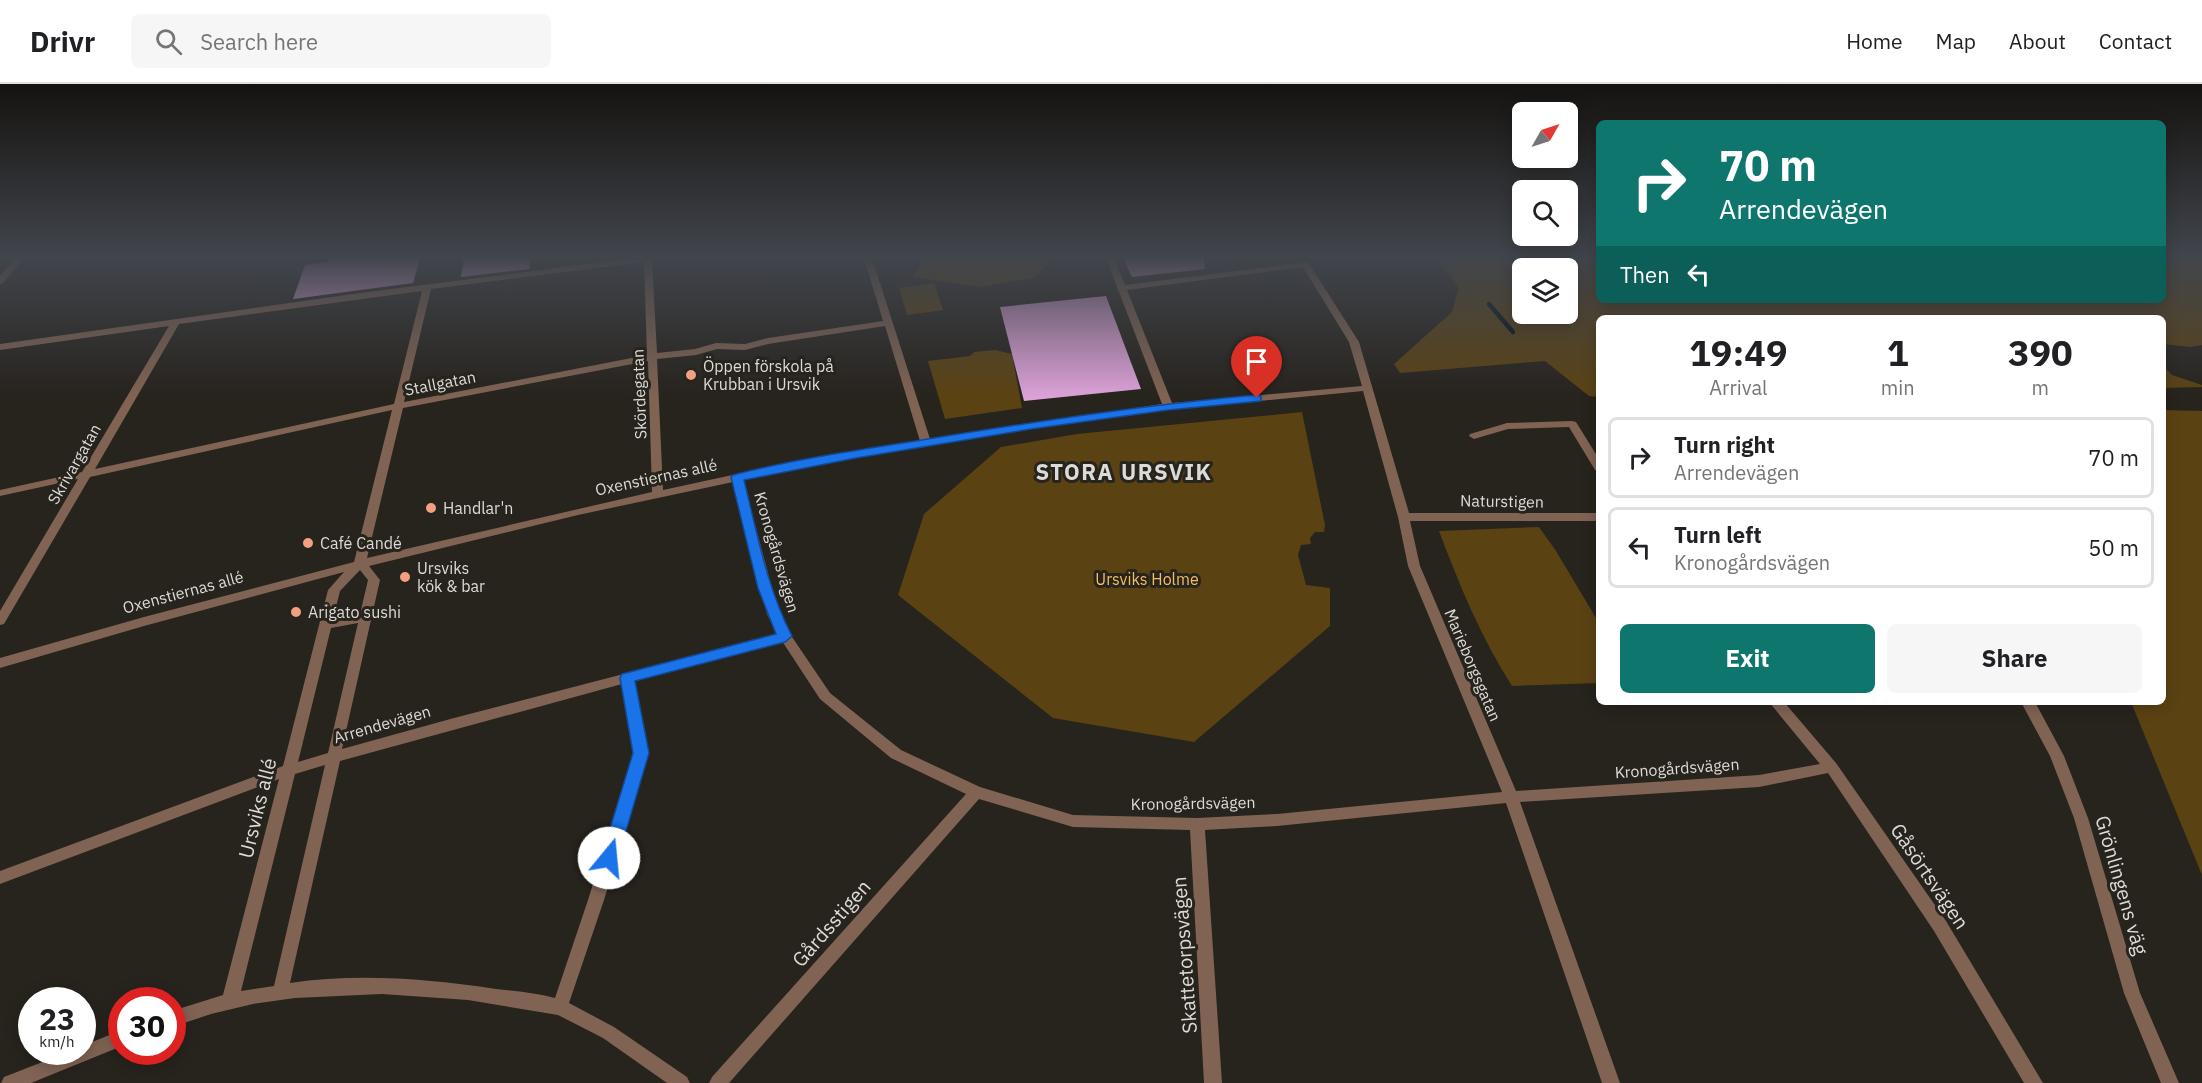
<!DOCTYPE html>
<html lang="en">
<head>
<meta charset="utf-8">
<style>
	:root { --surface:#fff; --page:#f6f6f6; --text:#202124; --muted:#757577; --line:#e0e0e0; --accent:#0f766e }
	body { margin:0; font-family:"IBM Plex Sans",sans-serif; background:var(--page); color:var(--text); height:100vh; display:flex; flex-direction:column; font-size:22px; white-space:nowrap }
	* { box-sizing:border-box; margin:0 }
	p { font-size:20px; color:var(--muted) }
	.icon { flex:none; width:33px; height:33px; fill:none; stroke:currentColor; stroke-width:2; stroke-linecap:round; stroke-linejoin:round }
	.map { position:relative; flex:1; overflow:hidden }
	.details { position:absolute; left:1596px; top:231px; width:570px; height:390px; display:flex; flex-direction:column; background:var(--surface); border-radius:9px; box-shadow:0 3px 15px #0003 }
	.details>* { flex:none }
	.top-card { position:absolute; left:1596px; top:36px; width:570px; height:183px; border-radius:9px; box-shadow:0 3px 15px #0003; background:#0f766e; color:#fff; overflow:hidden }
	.needle { width:39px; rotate:51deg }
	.buttons { position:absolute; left:1512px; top:18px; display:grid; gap:12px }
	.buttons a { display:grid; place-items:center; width:66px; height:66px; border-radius:9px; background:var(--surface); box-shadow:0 3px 15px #0003; font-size:30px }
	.speed { position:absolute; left:18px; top:903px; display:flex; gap:12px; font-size:30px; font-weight:700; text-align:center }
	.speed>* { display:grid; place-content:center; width:78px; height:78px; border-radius:50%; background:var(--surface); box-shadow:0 3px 15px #0003; line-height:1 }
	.speed small { font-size:15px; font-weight:400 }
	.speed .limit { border:9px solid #d22; background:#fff; color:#111 }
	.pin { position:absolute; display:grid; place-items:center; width:51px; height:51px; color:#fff; margin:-62px -26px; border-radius:50% 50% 50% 0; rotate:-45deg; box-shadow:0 0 6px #0007 }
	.pin .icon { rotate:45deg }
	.me { position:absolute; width:66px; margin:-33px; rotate:17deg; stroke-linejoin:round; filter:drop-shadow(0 0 4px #0008) }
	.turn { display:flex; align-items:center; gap:21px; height:126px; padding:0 24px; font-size:27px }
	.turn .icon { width:78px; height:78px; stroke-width:2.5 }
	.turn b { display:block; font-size:42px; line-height:51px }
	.then { display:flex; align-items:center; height:57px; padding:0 24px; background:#0003; gap:12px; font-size:22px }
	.eta { display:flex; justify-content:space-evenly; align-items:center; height:102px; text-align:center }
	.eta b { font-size:36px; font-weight:700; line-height:42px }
	.cta { display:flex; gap:12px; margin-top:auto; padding:12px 24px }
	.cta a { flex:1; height:69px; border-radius:9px; background:var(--accent); color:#fff; font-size:24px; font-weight:700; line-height:69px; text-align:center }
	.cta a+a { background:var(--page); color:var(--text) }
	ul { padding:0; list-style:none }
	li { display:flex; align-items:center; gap:18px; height:81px; margin:0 12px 9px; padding:0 12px; border:3px solid var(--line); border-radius:9px }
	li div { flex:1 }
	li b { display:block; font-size:22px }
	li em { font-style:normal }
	header { display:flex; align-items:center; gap:36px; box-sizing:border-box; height:84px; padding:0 30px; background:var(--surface); border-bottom:2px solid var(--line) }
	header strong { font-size:28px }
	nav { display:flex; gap:33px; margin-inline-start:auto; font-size:21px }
	.search { width:420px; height:54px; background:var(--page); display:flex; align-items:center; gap:15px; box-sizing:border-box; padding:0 21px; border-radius:9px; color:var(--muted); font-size:22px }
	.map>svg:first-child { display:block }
	.green { fill:#5b4213; fill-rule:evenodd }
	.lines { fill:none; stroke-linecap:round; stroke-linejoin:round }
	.stream { stroke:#000d1b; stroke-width:4.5 }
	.building { fill:#dda2d8 }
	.minor { fill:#806353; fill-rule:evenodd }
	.route { fill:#1a73e8; stroke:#114b97; stroke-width:1.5 }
	.poi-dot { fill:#f2a07f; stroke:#27231d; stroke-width:2 }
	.labels { text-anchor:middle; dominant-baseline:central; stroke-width:6; stroke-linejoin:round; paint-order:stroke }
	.poi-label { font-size:16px; fill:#dddbd7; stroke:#27231d; text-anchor:start }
	.street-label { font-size:16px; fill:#dddbd7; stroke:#27231d }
	.park-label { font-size:16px; fill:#f5be5e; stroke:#27231d }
	.near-street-label { font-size:20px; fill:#dddbd7; stroke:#27231d }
	.district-label { font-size:22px; font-weight:bold; letter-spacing:1.5px; fill:#dddbd7; stroke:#27231d }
</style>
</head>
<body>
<header>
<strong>Drivr</strong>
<div class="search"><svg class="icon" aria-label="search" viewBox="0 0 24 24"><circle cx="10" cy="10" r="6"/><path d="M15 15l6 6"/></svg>Search here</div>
<nav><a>Home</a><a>Map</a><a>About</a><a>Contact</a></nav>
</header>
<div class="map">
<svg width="2202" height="999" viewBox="0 0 2202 999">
	<rect width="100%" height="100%" fill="#27231d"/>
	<!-- green -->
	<g class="green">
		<polygon points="925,174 1055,174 1033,194 981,203 913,193"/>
		<path d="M 1435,174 L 1599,174 L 1599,216 L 2163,216 L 2163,174 L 2202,174 L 2202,261 L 2190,263 L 2163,260 L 2163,234 L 1599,234 L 1599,313 L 1589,312 L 1545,277 L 1400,289 L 1394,280 L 1452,228 L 1459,203 ZM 1522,184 L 1568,184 L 1568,230 L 1522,230 Z"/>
		<polygon points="934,199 943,226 907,231 899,204"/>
		<polygon points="995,266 1012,270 1022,324 945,335 928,277 970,272 974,268"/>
		<polygon points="2163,282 2172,291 2202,301 2202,303 2163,304"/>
		<polygon points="2163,326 2202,327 2202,791 2131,618 2163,618"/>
		<polygon points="1302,328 1325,441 1324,448 1315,448 1310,454 1311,460 1301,461 1298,471 1306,501 1330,504 1330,542 1194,658 1053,634 898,511 924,430 1001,363 1077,350"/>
		<path d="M 1539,443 L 1556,467 L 1599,539 L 1599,599 L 1512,602 C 1481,554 1459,500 1439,447 Z"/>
	</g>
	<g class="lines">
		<!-- stream -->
		<polyline class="stream" points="1489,220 1513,248"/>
	</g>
	<!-- building -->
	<g class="building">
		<polygon points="330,174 420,174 413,199 293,215 305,181 328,178"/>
		<polygon points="464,174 529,174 530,185 461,193"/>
		<polygon points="1123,174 1204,174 1205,185 1132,193"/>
		<polygon points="1106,212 1141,305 1024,317 1000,223"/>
	</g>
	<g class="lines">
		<!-- minor -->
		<g class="minor">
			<polygon points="16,174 24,174 3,199 0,200 0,192"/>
			<path d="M 635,174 L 658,174 L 652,177 L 657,269 L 695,265 L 716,259 L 745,260 L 768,254 L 883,237 L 864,174 L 872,174 L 930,355 L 1162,320 L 1106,174 L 1114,174 L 1125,201 L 1308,178 L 1359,258 L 1409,429 L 1599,429 L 1599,437 L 1410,437 L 1420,482 L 1516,707 L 1759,691 L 1820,680 L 1769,618 L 1784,618 L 1836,679 L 1946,837 L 2043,999 L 2024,999 L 1934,847 L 1828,689 L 1759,703 L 1520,718 L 1620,999 L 1602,999 L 1506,719 L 1277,742 L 1205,746 L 1222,999 L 1204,999 L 1190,746 L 1073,743 L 979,715 L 729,999 L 709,999 L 712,993 L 966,710 L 891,674 L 820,615 L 782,557 L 634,596 L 648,669 L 604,816 L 569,919 L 614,943 L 687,993 L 690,999 L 667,999 L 603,954 L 558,931 L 468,916 L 382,910 L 295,914 L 253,920 L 211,930 L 172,943 L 172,927 L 223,911 L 279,695 L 0,800 L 0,787 L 283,682 L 328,506 L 344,488 L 144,542 L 0,584 L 0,574 L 144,533 L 354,478 L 392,326 L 90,393 L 4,540 L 0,541 L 0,527 L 78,395 L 0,412 L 0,406 L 82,388 L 169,242 L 0,266 L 0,260 L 360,209 ZM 644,178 L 647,271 L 404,318 L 431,205 ZM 1303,183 L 1349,258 L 1362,302 L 1172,319 L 1127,206 ZM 422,207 L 394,320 L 95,385 L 179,240 ZM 885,242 L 920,357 L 737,390 L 663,406 L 657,275 L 696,271 L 717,265 L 745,266 L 768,260 ZM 648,277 L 652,408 L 367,474 L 403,324 ZM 1363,307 L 1398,433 L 1408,482 L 1502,708 L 1277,730 L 1197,734 L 1073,731 L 980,703 L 901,666 L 830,609 L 790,550 L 779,530 L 743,396 L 870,371 L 1017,347 L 1165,326 ZM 733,398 L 767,530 L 777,550 L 454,634 L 342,665 L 380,496 L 369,482 L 578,431 ZM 360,486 L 368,496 L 360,530 L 333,535 L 340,507 ZM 358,539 L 328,669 L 298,678 L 331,544 ZM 622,600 L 634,669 L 588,816 L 555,914 C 536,909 516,907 496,905 C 429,895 358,889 290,899 L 340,677 ZM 325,681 L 274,902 L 241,907 L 295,690 Z"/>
			<polygon points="1572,337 1576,338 1599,375 1599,387 1595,386 1569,343 1508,345 1474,355 1469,352 1470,350 1507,339"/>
			<polygon points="2021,618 2035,618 2064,672 2088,734 2140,909 2179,999 2161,999 2124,909 2074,734 2050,672"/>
			<polygon points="122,946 122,962 31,999 1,999 4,993 68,968 82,968 82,962"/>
		</g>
	</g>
	<!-- sky -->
	<linearGradient id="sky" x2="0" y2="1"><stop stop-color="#151310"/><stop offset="0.55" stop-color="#41454c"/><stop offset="1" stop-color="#41454c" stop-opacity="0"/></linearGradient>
	<rect width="2202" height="314" fill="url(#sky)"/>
	<!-- route -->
	<path class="route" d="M 1257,311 L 1261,312 L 1261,317 L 1168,326 L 1031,345 L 856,374 L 744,396 C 757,449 767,504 792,552 L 785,558 L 635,597 L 649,669 L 618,774 L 615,779 L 609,781 L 603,779 L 601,774 L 633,669 L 620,594 L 622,590 L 776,550 L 758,504 L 731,393 L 733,391 C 795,375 859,366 922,356 C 1033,338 1144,321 1257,311 Z"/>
	<!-- markers -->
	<g class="poi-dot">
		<circle cx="691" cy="291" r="6"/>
		<circle cx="431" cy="424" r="6"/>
		<circle cx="308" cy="459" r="6"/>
		<circle cx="405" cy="493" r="6"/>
		<circle cx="296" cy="528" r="6"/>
	</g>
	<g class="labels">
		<!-- poi labels -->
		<g class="poi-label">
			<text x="703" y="282">Öppen förskola på<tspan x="703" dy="18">Krubban i Ursvik</tspan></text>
			<text x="443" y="424">Handlar'n</text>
			<text x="320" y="459">Café Candé</text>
			<text x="417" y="484">Ursviks<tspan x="417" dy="18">kök &amp; bar</tspan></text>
			<text x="308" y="528">Arigato sushi</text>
		</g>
		<!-- street labels -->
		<g class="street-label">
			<text transform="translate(440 299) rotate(-11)">Stallgatan</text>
			<text transform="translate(639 310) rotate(-92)">Skördegatan</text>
			<text transform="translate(74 380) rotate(-60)">Skrivargatan</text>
			<text transform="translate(656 393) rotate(-12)">Oxenstiernas allé</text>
			<text transform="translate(1502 417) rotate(1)">Naturstigen</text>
			<text transform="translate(777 468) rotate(74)">Kronogårdsvägen</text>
			<text transform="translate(183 508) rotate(-15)">Oxenstiernas allé</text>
			<text transform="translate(1473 581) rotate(67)">Marieborgsgatan</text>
			<text transform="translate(382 640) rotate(-16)">Arrendevägen</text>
			<text transform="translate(1677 684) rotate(-4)">Kronogårdsvägen</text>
			<text transform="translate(1193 719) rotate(-1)">Kronogårdsvägen</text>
		</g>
		<!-- park labels -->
		<g class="park-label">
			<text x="1147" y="495">Ursviks Holme</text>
		</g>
		<!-- near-street labels -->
		<g class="near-street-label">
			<text transform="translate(257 724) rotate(-76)">Ursviks allé</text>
			<text transform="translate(1930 792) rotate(56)">Gåsörtsvägen</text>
			<text transform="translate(2122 801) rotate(74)">Grönlingens väg</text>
			<text transform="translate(831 839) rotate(-49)">Gårdsstigen</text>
			<text transform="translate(1184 871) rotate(-94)">Skattetorpsvägen</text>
		</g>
		<!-- district labels -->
		<g class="district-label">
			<text x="1124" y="387">STORA URSVIK</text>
		</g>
	</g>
</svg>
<div class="buttons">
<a><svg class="needle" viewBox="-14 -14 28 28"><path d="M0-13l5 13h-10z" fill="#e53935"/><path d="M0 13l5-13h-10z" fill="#757577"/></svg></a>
<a><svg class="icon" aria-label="search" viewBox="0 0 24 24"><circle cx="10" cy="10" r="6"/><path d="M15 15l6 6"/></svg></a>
<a><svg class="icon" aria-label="layers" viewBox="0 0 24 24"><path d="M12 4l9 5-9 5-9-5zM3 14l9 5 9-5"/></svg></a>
</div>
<div class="speed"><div>23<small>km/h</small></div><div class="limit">30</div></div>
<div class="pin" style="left:1257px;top:314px;background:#d93025"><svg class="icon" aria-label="arrive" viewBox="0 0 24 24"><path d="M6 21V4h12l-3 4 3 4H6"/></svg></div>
<svg class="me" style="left:609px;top:774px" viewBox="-20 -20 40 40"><circle r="19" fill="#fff"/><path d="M0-13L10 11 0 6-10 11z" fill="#1a73e8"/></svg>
<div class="top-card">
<div class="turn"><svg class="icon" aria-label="right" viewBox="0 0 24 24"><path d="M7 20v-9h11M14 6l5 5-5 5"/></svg><div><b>70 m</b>Arrendevägen</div></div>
<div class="then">Then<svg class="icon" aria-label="left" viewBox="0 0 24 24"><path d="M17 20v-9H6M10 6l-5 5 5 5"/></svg></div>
</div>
<section class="details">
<div class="eta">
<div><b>19:49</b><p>Arrival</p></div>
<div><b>1</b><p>min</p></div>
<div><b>390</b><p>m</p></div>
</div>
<ul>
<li><svg class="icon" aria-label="right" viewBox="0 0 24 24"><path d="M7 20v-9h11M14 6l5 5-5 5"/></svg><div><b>Turn right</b><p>Arrendevägen</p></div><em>70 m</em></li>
<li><svg class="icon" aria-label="left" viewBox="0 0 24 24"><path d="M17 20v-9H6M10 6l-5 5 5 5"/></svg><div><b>Turn left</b><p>Kronogårdsvägen</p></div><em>50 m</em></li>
</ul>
<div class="cta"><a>Exit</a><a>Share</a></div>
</section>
</div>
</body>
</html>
